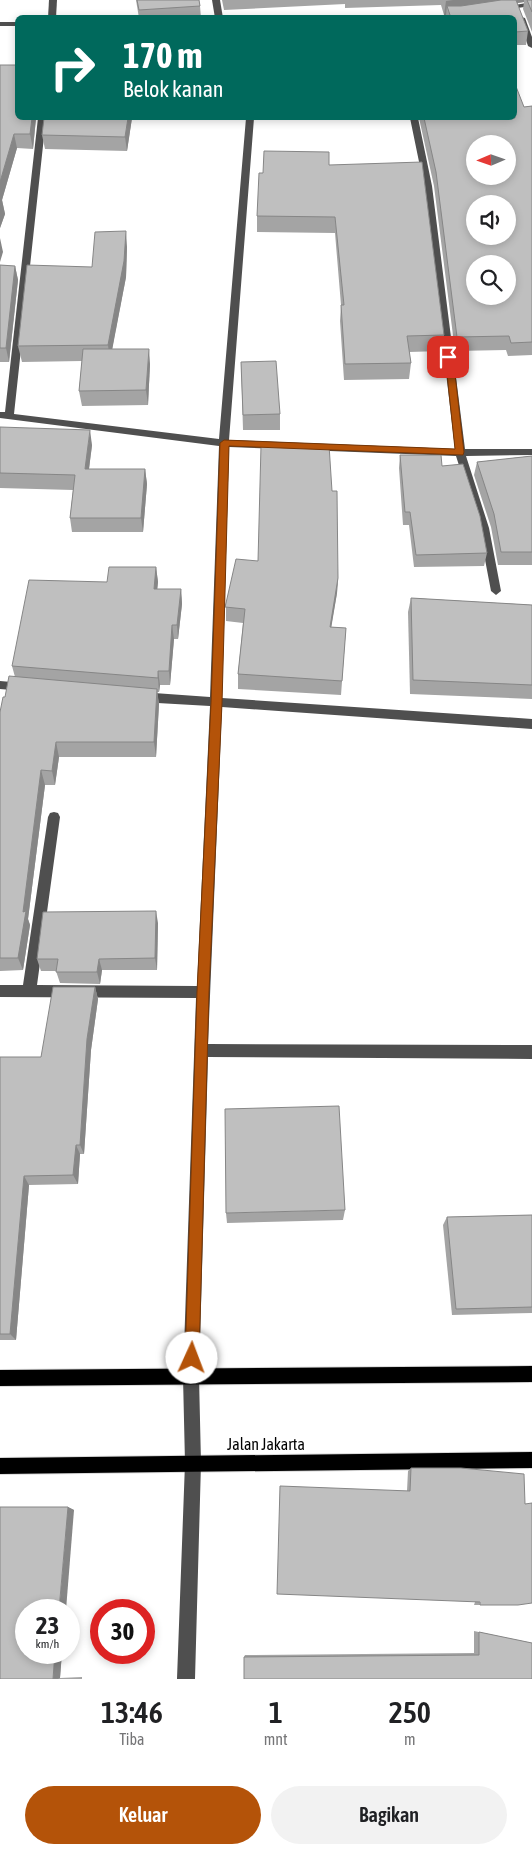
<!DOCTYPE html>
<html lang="id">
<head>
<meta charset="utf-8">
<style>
	:root { --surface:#fff; --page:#f2f2f2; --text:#202124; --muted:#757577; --accent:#b45309 }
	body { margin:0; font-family:"Asap Condensed",sans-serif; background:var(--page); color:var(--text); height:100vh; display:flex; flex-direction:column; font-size:19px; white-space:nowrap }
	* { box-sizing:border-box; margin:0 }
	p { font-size:16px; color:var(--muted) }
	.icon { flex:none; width:28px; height:28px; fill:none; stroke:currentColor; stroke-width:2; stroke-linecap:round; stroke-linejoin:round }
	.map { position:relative; height:1679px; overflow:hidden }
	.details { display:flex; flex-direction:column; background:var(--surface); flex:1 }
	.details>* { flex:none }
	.hud { position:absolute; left:15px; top:15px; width:502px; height:105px; border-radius:8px; box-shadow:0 2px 8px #0003; background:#00695c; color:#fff; overflow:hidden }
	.needle { width:32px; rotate:268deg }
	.controls { position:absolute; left:466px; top:135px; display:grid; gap:10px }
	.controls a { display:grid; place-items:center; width:50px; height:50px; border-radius:50%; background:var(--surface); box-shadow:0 2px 8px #0003; font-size:25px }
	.speed { position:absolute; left:15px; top:1599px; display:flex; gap:10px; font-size:25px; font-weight:700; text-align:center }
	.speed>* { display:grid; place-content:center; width:65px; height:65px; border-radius:50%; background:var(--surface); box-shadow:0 2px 8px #0003; line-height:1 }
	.speed small { font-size:12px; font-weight:400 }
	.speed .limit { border:8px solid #d22; background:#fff; color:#111 }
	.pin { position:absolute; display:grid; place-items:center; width:42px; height:42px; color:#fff; margin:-21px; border-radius:10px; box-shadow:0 2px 8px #0006 }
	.me { position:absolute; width:55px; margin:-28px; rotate:2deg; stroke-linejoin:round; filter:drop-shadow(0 0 4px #0008) }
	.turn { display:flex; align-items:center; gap:18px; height:105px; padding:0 25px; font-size:22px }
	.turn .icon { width:65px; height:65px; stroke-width:2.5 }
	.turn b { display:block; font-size:35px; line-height:42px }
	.eta { display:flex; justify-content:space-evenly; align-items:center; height:85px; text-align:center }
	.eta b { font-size:30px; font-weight:600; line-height:35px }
	.cta { display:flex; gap:10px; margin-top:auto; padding:10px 25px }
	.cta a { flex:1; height:58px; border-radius:30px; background:var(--accent); color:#fff; font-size:20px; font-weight:600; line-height:58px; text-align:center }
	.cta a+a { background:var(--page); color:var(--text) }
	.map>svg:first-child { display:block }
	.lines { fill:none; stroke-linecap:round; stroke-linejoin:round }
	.major-casing { stroke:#dbdbdb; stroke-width:2 }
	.minor { fill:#4f4f4f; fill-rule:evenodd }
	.major { fill:#000; fill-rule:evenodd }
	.wall { fill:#a4a4a4 }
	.shaded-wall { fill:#868686 }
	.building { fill:#bfbfbf; stroke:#868686; fill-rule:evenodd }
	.route { fill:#b45309; stroke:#753606 }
	.labels { text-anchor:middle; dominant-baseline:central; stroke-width:4; stroke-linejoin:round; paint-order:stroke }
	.near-street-label { font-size:16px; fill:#000; stroke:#fff }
</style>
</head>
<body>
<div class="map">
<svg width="532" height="1679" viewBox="0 0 532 1679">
	<rect width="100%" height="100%" fill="#fff"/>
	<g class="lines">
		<!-- major casing -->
		<g class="major-casing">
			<g id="major">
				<polygon points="532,1366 532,1382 0,1386 0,1370"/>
				<polygon points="532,1452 532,1468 0,1474 0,1458"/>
			</g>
		</g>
		<!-- minor -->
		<g class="minor">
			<polygon points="49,0 57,0 56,18 48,18"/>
			<polygon points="212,0 220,0 223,18 215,18"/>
			<polygon points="532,2 532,6 502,10 498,8"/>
			<polygon points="463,12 466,12 466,16 439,18"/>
			<polygon points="518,16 525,18 532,37 532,48 528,46"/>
			<rect x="0" y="22" width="18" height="4"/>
			<polygon points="38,118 46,118 14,414 219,439 246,118 254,118 229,440 455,449 424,186 410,118 418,118 432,186 465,449 532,449 532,455 466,456 489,528 501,591 496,595 491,591 479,528 456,456 229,447 222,698 532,719 532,729 222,707 208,1044 532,1045 532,1059 208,1057 199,1377 201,1463 195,1679 177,1679 185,1463 183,1377 196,998 0,997 0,985 23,985 48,817 50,813 54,812 58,813 60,817 37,985 197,986 210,706 140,702 134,697 140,692 210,697 219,446 0,418 0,412 5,412"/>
			<polygon points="0,681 23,683 29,687 23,691 0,689"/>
		</g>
		<!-- major -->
		<use href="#major" class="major"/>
	</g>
	<!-- wall -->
	<g class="wall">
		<polygon points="136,0 199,0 200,6 201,18 139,18"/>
		<polygon points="222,0 532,0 532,32 523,9 524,2 517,3 528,31 526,45 515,45 515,18 446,18 446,15 444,15 441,5 345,8 345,4 224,10"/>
		<polygon points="0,65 18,118 38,118 36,118 33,149 17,148 2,200 5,214 0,228"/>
		<polygon points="532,106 532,355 508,356 506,350 455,351 434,186 419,118 515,118 524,107"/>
		<polygon points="132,118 127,151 45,149 42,135"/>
		<polygon points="329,165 444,335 442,351 409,352 411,363 409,379 344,380 340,321 341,305 335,233 257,232 257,216 263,173"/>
		<polygon points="127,247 126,277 112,349 150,364 148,405 82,406 79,391 82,361 22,362 18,346 92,267"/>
		<polygon points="0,265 15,266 18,280 9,362 0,362"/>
		<polygon points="241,362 280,414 280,430 243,430"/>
		<polygon points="0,427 92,445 89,469 145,469 147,484 143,532 72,532 70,518 73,490 0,488"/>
		<polygon points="400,455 442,466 487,553 484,566 414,567 409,525 403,525 399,468"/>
		<polygon points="532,456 532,565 498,565 491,527 474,475 477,462"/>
		<polygon points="332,491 338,578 337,593 331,627 346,628 341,695 238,689 238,674 243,623 226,621 226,603 258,561"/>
		<polygon points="156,567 158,582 157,589 181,589 182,604 178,639 174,639 170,685 160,685 159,692 157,692 159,704 156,757 59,757 55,785 45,785 28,919 30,925 23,970 0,971 0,712 5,697 15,677 12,666 107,582"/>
		<polygon points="411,598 532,605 532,699 410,694 408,612"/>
		<polygon points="158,923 157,970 102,970 100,984 60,983 56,971 41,971 37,959"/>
		<polygon points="95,987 98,999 91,1050 84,1154 80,1154 78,1184 29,1185 16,1340 0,1340 0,1057 41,1057"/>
		<polygon points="345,1210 343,1220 227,1223 226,1213"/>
		<polygon points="532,1215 532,1313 452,1315 443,1225 447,1217"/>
		<polygon points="411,1468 461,1468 480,1605 474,1605 475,1602 407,1491 408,1471"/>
		<polygon points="68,1507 74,1510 26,1652 62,1652 60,1678 82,1677 82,1679 0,1679"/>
		<polygon points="474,1631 532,1643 532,1679 244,1657 245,1655 474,1653"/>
	</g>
	<!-- shaded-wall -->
	<g class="shaded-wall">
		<polygon points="453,0 524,0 524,2 450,14 447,6 446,15 444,15 446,1"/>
		<polygon points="32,118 38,118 36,118 33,149 30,134"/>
		<polygon points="128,118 132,118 127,151 125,137"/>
		<polygon points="14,134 17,148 2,200 5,214 0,228 0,182"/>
		<polygon points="126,231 127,247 126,277 110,361 108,345"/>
		<polygon points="0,238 3,252 0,262"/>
		<polygon points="15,266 18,280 9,362 6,348"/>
		<polygon points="149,349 150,364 148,405 146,390"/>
		<polygon points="90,430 92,445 87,484 85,469"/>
		<polygon points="145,469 147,484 143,532 141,518"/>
		<polygon points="156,567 158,582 156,603 154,589"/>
		<polygon points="338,578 337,593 329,641 330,627"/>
		<polygon points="181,589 182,604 178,639 177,625"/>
		<polygon points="172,625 174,639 170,685 169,671"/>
		<polygon points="158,671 160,685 159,692 158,678"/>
		<polygon points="157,689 159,704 156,757 154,742"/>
		<polygon points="56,742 59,757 55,785 52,771"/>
		<polygon points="41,770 45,785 28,919 30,925 23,970 18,958 23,912"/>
		<polygon points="156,911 158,923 157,970 155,958"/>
		<polygon points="99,959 102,970 100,984 97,972"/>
		<polygon points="95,987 98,999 91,1050 84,1154 80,1145 87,1039"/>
		<polygon points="76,1145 80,1154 78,1184 73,1175"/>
		<polygon points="24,1176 29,1185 16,1340 10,1334"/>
		<polygon points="68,1507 74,1510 66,1610 59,1610"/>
		<polygon points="55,1652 62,1652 60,1678 58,1679 53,1679"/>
	</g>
	<!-- building -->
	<g class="building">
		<polygon points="137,0 199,0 200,6 139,10"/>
		<polygon points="501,0 516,0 528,31 515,32 515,18 451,18 447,6 461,6"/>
		<polygon points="527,0 532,0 532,12"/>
		<polygon points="0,65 18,65 18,118 32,118 30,134 14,134 0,182"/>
		<path d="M 515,84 L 524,107 L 532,106 L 532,342 L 511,343 L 509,336 L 457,337 L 436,172 L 424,118 L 515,118 ZM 475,144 L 508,144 L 508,176 L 475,176 ZM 475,204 L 508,204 L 508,236 L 475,236 ZM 475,264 L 508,264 L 508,296 L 475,296 Z"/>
		<polygon points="44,118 128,118 125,137 42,135"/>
		<polygon points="264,151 329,152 329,165 422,162 444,335 407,336 411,363 345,364 341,305 344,305 335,217 257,216 259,173 263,173"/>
		<polygon points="126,231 124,261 108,345 18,346 27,265 92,267 95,232"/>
		<polygon points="0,265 15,266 6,348 0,348"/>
		<polygon points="83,349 149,349 146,390 79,391"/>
		<polygon points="276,361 280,414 243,415 241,362"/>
		<polygon points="0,427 90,430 85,469 145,469 141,518 70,518 75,475 0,473"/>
		<polygon points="329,445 332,491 337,491 338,578 330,627 346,628 342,681 238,674 245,609 225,607 226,603 236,559 258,561 261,446"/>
		<polygon points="400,455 441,455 442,466 463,464 480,516 487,553 416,555 410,512 405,512"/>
		<polygon points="532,456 532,552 501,552 494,514 477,462"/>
		<polygon points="109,567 156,567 154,589 181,589 177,625 172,625 169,671 158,671 158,678 12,666 29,580 107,582"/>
		<polygon points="411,598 532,605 532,685 413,680"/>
		<polygon points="9,676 157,689 154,742 56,742 52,771 41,770 23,912 26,911 18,958 0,958 0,712 3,697 5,697"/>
		<polygon points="156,911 155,958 99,959 97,972 56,972 58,959 37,959 43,912"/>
		<polygon points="53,987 95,987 87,1039 80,1145 76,1145 73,1175 24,1176 10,1334 0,1334 0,1057 41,1057"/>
		<polygon points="339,1106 345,1210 226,1213 225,1109"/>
		<polygon points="532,1215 532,1307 456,1309 447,1217"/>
		<polygon points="411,1468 461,1468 524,1474 525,1504 532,1503 532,1603 518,1605 480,1605 480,1602 277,1594 280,1486 410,1491"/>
		<polygon points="0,1507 68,1507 59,1610 26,1610 26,1652 55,1652 53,1679 0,1679"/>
		<polygon points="479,1632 532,1643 532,1679 244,1679 244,1657 479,1655"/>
	</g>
	<!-- route -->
	<polygon class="route" points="445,355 452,355 453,357 464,452 463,455 229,446 222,703 209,992 199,1358 197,1363 192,1365 187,1363 185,1358 197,992 211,703 220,443 224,440 455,449"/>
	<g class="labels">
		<!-- near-street labels -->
		<g class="near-street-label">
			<text x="266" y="1444">Jalan Jakarta</text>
		</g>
	</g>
</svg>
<div class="controls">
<a><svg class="needle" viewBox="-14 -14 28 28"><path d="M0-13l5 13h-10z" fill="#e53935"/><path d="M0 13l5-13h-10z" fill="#757577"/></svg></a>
<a><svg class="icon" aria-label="sound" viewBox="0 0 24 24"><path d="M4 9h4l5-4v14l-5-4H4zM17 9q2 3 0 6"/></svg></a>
<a><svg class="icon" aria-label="search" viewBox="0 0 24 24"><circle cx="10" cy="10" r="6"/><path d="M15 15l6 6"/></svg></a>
</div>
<div class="speed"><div>23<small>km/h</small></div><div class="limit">30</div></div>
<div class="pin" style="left:448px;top:357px;background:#d93025"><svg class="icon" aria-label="arrive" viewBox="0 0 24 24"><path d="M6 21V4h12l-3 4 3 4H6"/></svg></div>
<svg class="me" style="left:192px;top:1358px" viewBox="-20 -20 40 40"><circle r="19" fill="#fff"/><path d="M0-13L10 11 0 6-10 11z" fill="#b45309"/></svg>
<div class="hud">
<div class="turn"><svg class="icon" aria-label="right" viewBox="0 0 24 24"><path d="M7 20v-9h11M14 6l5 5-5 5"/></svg><div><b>170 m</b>Belok kanan</div></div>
</div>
</div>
<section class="details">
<div class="eta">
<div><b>13:46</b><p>Tiba</p></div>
<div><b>1</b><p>mnt</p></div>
<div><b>250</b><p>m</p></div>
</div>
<div class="cta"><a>Keluar</a><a>Bagikan</a></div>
</section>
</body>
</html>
